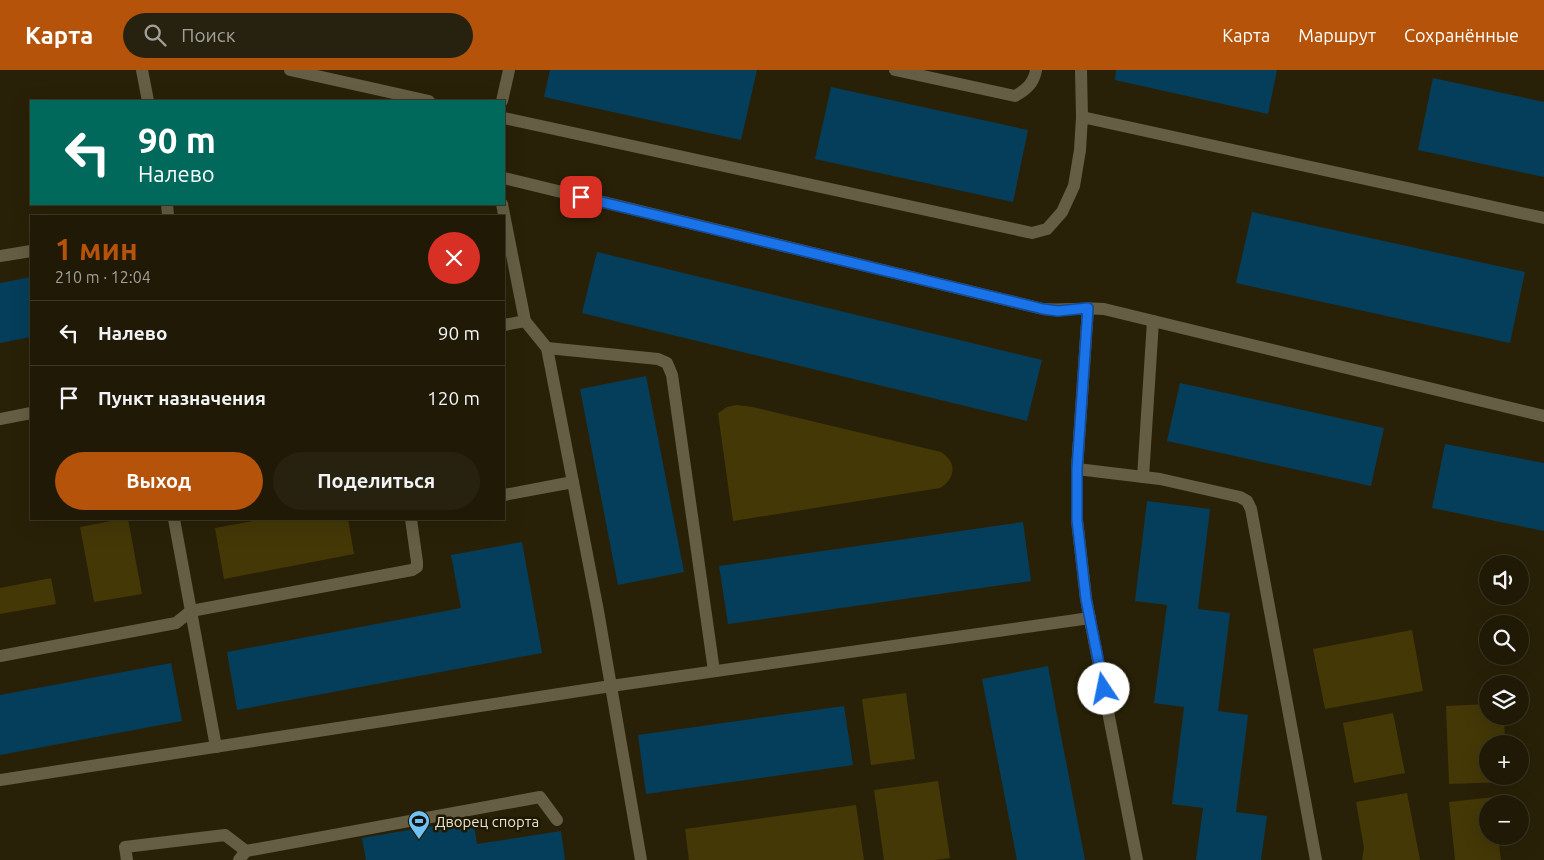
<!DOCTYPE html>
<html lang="ru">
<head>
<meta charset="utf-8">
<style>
	:root { --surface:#1f1905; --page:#27220f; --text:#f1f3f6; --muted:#a1a09a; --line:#3c3827; --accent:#b45309 }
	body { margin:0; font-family:Ubuntu,sans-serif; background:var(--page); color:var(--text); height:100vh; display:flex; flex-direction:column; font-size:19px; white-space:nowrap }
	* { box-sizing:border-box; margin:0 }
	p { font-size:16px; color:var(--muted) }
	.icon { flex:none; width:28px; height:28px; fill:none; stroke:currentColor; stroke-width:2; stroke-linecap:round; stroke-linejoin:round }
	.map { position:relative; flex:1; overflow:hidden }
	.details { position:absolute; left:30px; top:145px; width:475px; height:305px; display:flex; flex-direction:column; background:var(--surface); border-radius:0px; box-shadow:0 5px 20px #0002,0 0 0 1px var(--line) }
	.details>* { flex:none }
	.guide { position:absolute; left:30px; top:30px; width:475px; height:105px; border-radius:0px; box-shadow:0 5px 20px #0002,0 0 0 1px var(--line); background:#00695c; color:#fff; overflow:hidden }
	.controls { position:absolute; left:1479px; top:485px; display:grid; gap:10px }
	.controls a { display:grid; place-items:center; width:50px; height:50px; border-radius:50%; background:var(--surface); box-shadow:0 5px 20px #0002,0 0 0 1px var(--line); font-size:25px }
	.pin { position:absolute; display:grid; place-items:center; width:42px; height:42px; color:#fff; margin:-21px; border-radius:10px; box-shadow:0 2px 8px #0006 }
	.me { position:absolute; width:55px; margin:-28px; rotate:349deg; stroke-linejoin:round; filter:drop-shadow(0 0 4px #0008) }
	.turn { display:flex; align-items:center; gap:18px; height:105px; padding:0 25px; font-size:22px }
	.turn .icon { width:65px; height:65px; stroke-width:2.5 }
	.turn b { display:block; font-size:35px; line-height:42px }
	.round { display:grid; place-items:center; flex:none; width:52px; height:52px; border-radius:26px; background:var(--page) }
	.headline { display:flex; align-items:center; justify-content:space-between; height:85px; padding:0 25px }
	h1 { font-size:30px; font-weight:600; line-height:38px; color:var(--accent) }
	.button { display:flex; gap:10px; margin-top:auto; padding:10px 25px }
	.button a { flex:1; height:58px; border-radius:30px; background:var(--accent); color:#fff; font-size:20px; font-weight:600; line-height:58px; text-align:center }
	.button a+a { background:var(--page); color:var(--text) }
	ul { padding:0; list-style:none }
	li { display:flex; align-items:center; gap:15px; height:65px; padding:0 25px; border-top:1px solid var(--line) }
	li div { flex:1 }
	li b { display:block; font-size:19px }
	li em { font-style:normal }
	header { display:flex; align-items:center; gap:30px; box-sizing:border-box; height:70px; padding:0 25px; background:var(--accent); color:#fff }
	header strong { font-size:24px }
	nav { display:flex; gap:28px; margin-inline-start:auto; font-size:18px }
	.search { width:350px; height:45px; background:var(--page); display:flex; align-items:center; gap:12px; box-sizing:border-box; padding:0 18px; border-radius:28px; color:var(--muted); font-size:19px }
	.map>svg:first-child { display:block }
	.green { fill:#443807 }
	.building { fill:#053e5a }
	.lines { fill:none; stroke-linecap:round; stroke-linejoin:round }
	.lane { stroke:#665e44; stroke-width:12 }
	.street { stroke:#665e44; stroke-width:12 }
	.route-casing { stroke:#114b97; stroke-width:12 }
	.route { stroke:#1a73e8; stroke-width:9 }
	.labels { text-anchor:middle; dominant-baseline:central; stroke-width:5; stroke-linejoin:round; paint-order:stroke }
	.poi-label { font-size:15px; fill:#e5e1d2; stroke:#1f1801; text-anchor:start }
</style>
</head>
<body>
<header>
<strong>Карта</strong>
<div class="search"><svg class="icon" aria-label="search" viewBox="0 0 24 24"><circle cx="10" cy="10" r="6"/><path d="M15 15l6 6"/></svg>Поиск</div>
<nav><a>Карта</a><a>Маршрут</a><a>Сохранённые</a></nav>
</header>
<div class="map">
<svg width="1544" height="790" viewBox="0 0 1544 790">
	<rect width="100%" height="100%" fill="#292107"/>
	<!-- green -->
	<g class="green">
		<path d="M 737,335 L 753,337 L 941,382 C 957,392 956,408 940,418 L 733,451 L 718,343 L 727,337 Z"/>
		<polygon points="122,449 128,449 142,524 94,532 80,457"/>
		<polygon points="264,449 348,449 354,484 224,509 215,458"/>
		<polygon points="51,508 56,534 0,544 0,518"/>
		<polygon points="1412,560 1423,621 1325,639 1313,579"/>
		<polygon points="906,623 915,689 871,695 862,629"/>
		<polygon points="1487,634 1488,646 1504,646 1505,674 1488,674 1488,706 1506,706 1506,712 1449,714 1446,636"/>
		<polygon points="1393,643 1405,703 1354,713 1343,653"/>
		<polygon points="938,711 950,788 934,790 884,790 874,720"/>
		<polygon points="1407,723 1420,790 1362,790 1364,778 1356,732"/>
		<polygon points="1494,727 1495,734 1488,734 1488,766 1498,766 1501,790 1455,790 1449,732"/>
		<polygon points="856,735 864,790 689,790 685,759"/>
	</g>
	<!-- building -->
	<g class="building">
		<polygon points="550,0 757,0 741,70 544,27"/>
		<polygon points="1116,0 1277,0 1268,44 1115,10"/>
		<polygon points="1433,8 1544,32 1544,107 1418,80"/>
		<polygon points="831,17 1028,60 1013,132 815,89"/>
		<polygon points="1252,142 1525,202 1510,273 1236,213"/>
		<polygon points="597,182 1042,290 1027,351 582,243"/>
		<polygon points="31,207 31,267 0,273 0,213"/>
		<polygon points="646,306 684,502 618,515 580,319"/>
		<polygon points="1180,313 1384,358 1371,416 1167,371"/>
		<polygon points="1445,374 1544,393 1544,461 1432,438"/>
		<polygon points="1147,431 1210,439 1198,539 1230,543 1218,641 1248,645 1236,742 1267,746 1261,790 1196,790 1203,738 1172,734 1184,637 1154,633 1167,535 1135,531"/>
		<polygon points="1023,452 1031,511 728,554 719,496"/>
		<polygon points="522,472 542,583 237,640 227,582 461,538 451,485"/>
		<polygon points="171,593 182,651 0,685 0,625"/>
		<polygon points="1048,596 1057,645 1085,790 1017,790 982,609"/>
		<polygon points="844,636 853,695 646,724 638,665"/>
		<polygon points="473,749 477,774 561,761 565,790 366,790 362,768"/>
	</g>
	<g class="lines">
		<!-- lane -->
		<g class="lane">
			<polyline points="142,0 148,31"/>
			<polyline points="290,0 429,31"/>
			<path d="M 895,0 L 1015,26 C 1026,20 1034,13 1036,0"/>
			<polyline points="502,31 509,0"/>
			<polyline points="504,48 1032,163 1047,159 1062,142 1074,116 1080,80 1082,47 1544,148"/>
			<path d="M 504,108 L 1043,239 C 1063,241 1083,237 1104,239 L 1544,346"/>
			<polyline points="167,134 168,146"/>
			<polyline points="502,134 525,251 547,278 598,541 641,790"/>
			<polyline points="0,186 31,181"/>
			<polyline points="1088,238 1077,399 1077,450 1086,529 1137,790"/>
			<polyline points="504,255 525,251"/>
			<polyline points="547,278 658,289 667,293 672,305 714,601"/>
			<polyline points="0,349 31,343"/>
			<polyline points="1077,399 1160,409 1240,427 1247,431 1251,439 1316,790"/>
			<polyline points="1143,407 1153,251"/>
			<polyline points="504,425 573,412"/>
			<polyline points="174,449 216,677"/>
			<polyline points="0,586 176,553 191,541 412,500 417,497 417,492 411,449"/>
			<polyline points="0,710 611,616 1090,548"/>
			<polyline points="127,790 125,777 225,765 246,781"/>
			<polyline points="239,790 246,781 540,727 557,750"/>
		</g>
		<!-- street -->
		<polyline class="street" points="1081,0 1082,47"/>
	</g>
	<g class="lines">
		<!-- route casing -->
		<g class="route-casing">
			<polyline id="route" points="581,127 1043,239 1058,241 1088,238 1077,399 1077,450 1086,529 1104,619"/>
		</g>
		<!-- route -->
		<use href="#route" class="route"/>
	</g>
	<!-- icons -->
	<defs>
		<g id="stadium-pin" transform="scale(1.125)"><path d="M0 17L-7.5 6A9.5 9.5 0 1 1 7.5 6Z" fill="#6fc2f4" stroke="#1f1801"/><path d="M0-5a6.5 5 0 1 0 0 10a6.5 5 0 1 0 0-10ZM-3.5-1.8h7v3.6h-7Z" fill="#111"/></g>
	</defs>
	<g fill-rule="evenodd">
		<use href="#stadium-pin" x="419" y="751"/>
	</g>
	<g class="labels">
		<!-- poi labels -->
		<g class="poi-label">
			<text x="435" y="751">Дворец спорта</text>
		</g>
	</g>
</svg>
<div class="controls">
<a><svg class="icon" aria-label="sound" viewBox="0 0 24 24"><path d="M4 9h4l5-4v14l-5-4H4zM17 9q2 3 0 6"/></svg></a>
<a><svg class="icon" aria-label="search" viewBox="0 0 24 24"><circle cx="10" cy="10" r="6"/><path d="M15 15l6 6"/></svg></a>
<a><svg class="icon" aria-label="layers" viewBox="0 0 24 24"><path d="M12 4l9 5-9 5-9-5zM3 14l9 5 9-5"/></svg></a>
<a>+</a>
<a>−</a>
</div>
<div class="pin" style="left:581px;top:127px;background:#d93025"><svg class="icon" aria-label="arrive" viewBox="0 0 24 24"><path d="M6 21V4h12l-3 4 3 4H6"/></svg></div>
<svg class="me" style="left:1104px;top:619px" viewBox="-20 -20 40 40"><circle r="19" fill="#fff"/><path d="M0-13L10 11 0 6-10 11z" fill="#1a73e8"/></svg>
<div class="guide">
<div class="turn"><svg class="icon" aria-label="left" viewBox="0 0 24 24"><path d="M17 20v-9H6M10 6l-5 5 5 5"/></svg><div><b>90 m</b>Налево</div></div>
</div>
<section class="details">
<div class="headline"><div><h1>1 мин</h1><p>210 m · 12:04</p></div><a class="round" style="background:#d93025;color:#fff"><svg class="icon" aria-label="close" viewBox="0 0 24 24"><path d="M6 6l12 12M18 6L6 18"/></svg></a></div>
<ul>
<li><svg class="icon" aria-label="left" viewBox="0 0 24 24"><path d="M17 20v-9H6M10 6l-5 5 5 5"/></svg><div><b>Налево</b></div><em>90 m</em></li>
<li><svg class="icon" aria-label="arrive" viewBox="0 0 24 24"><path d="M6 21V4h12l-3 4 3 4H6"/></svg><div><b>Пункт назначения</b></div><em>120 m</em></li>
</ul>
<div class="button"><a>Выход</a><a>Поделиться</a></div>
</section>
</div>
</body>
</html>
